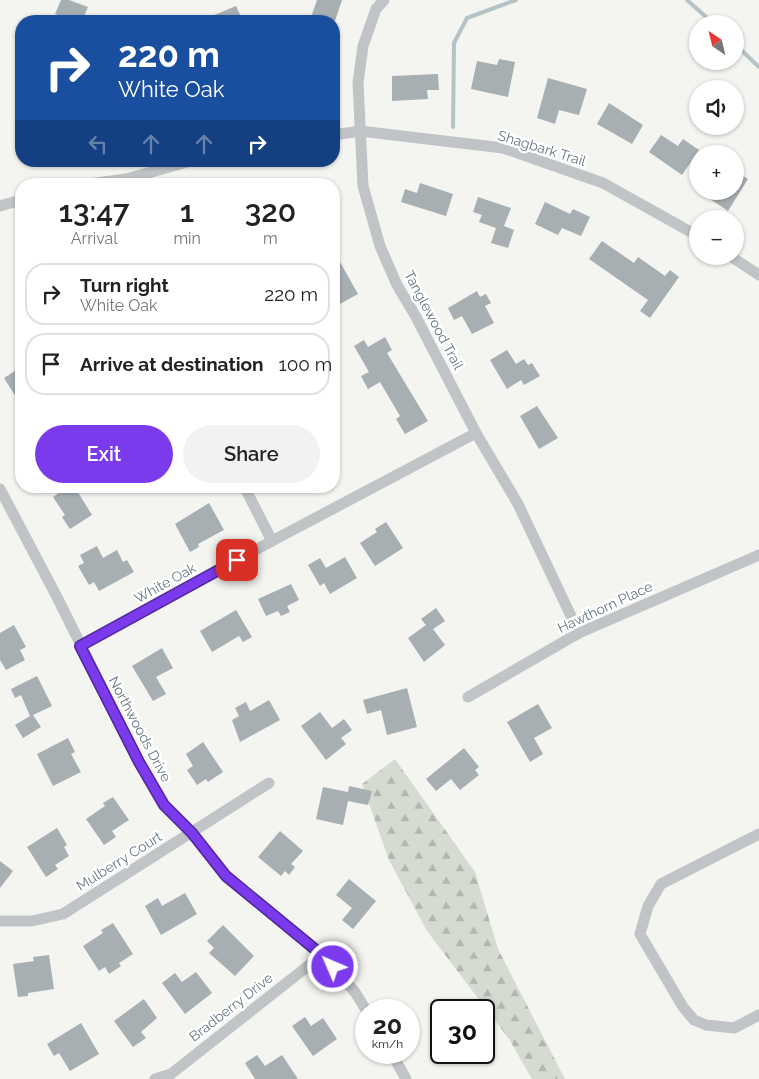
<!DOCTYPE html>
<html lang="en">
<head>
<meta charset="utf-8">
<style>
	:root { --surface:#fff; --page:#f2f2f2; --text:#222; --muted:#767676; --line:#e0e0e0; --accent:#7c3aed }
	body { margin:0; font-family:Raleway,sans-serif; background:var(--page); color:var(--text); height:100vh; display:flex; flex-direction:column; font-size:19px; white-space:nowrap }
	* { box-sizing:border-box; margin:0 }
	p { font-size:16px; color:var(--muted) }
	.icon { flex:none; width:28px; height:28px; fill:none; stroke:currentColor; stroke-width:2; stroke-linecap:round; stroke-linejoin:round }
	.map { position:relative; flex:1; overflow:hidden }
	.drawer { position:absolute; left:15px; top:178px; width:325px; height:315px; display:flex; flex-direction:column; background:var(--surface); border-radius:20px; box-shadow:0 1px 4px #0004 }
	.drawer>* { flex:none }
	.banner { position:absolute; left:15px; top:15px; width:325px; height:152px; border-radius:20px; box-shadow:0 1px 4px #0004; background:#1a4fa0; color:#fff; overflow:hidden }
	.needle { width:32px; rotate:325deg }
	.buttons { position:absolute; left:689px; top:15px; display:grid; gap:10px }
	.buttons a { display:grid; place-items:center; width:55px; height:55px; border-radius:50%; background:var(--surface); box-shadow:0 1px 4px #0004; font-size:25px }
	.speed { position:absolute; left:355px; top:999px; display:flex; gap:10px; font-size:25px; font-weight:700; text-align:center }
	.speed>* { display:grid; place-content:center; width:65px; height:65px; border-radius:50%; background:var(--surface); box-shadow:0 1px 4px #0004; line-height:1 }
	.speed small { font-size:12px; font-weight:400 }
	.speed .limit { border:2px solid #111; border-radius:8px; background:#fff; color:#111 }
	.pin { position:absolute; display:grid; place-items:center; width:42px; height:42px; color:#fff; margin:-21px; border-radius:10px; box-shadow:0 2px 8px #0006 }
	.me { position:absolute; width:55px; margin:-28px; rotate:315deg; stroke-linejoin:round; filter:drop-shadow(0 0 4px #0008) }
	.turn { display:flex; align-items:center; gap:18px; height:105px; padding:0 20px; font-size:22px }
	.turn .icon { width:65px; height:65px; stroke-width:2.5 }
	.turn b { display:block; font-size:35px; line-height:42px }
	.lanes { display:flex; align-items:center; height:48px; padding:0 20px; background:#0003; justify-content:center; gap:25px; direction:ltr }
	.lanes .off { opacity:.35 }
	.eta { display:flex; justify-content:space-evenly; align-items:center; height:85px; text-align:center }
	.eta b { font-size:30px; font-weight:600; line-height:35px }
	.primary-button { display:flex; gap:10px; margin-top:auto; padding:10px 20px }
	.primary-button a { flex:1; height:58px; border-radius:30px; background:var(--accent); color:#fff; font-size:20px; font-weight:600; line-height:58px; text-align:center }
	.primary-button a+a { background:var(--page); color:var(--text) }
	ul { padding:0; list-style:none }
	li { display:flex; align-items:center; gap:15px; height:62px; margin:0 10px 8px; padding:0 10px; border:2px solid var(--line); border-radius:20px }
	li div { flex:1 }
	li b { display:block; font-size:19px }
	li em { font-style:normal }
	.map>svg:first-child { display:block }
	.forest { fill:url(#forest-firs) }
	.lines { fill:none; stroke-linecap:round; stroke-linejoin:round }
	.stream { stroke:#b6c3c6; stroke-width:4 }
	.building { fill:#a7afb3 }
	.minor { stroke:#c0c4c7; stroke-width:11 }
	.route-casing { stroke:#51269a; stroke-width:12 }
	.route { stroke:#7c3aed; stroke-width:9 }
	.labels { text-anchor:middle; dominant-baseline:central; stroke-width:5; stroke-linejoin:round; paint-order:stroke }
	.street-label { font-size:14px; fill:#657680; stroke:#fff }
</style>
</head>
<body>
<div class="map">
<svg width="759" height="1079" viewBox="0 0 759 1079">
	<defs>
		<pattern id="forest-firs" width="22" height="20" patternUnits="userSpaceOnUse" patternTransform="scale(1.25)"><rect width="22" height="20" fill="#d6dbd2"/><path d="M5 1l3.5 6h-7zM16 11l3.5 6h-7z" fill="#b1b6b0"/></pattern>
	</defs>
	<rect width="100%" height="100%" fill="#f4f4f1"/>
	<!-- forest -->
	<polygon class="forest" points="395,759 475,872 498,949 565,1079 532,1079 509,1039 427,931 389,860 362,784"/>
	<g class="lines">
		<!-- stream -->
		<g class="stream">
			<polyline points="687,0 714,24"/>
			<polyline points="735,44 759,67"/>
			<polyline points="453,127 454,43 467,18 516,0"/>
		</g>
	</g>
	<!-- building -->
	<g class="building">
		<polygon points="61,0 69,0 88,7 82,21 63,21 64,17 55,14"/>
		<polygon points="317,0 342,0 335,21 322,21 311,17"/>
		<polygon points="236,6 243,21 200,21"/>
		<polygon points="499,59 515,62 508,97 471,89 477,61 497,65"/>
		<polygon points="438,74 439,90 427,90 428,99 392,101 392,76"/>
		<polygon points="548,78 587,89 579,115 559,110 555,124 537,118"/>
		<polygon points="609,103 643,125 632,144 597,124"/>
		<polygon points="661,135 678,146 683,139 699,150 682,175 649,152"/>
		<polygon points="735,171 748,179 728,211 698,191 735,191"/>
		<polygon points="420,183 453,194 446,216 401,202 405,189 417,193"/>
		<polygon points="478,197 511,208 504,226 514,230 508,248 491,243 496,228 479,222 482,215 473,212"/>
		<polygon points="545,202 570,214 573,209 590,217 581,236 562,228 558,235 535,224"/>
		<polygon points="602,241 634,263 638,257 665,276 670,270 679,277 650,318 640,311 648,300 589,259"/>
		<polygon points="340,262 358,294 340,304 334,294 334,266"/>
		<polygon points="477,291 480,297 486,294 491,303 485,306 494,323 472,334 462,316 454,320 448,308"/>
		<polygon points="385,337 392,350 387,353 428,421 405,434 396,419 400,416 380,382 368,389 361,376 369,372 354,346 364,340 368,347"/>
		<polygon points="507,350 516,364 524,359 528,365 532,363 540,376 524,385 521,380 507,389 490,360"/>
		<polygon points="21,367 21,405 4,378"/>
		<polygon points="537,406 558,438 539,449 520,416"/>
		<polygon points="69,486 74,486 92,515 70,529 62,517 65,515 53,497"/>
		<polygon points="209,503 224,530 198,544 199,547 190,552 175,524"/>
		<polygon points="386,522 403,548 375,566 360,543 377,532 375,529"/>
		<polygon points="97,546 103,558 117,550 123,562 127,560 134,572 99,591 94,582 89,585 78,566 84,563 80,555"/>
		<polygon points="345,557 357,578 330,594 324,583 320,586 308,565 320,558 326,568"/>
		<polygon points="291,584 299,600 287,606 290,612 281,616 278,611 266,616 258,599"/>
		<polygon points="436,608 445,621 433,629 445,645 424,662 408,638 426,625 421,619"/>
		<polygon points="236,610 252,637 243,642 239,636 212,652 200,631"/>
		<polygon points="14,625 26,647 20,650 25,660 6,670 0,660 0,633"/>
		<polygon points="162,648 173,668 156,677 166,694 153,701 132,666"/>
		<polygon points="37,676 52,706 33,715 41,727 23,738 15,725 30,716 21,695 15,698 11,689"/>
		<polygon points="407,688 417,727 387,735 381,710 367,714 363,700"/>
		<polygon points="269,700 280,720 240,742 232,720 239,716 235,708 246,702 250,711"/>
		<polygon points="538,704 552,728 534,738 543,754 530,762 507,722"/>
		<polygon points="320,712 332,728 344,719 352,730 341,738 346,744 326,760 301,726"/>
		<polygon points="68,738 75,752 71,754 81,772 53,786 37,754"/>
		<polygon points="203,742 223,772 208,782 206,779 197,785 187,770 193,766 186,754"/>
		<polygon points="464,748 479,767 475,770 479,775 460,790 451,779 436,791 426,779"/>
		<polygon points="349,786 372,791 368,805 348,801 343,825 316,819 323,787 348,792"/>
		<polygon points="113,797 129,820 112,831 116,837 104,845 86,819 105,806 103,803"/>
		<polygon points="57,828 67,845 64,847 69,856 55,865 58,869 46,877 27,847"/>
		<polygon points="280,831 303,851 291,864 295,867 289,875 285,871 281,876 258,857"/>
		<polygon points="0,861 13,871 0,888"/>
		<polygon points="349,879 376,901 353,929 342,920 352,908 336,895"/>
		<polygon points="185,893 197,914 161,935 145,906 158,898 162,906"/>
		<polygon points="113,923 133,954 119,963 121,966 109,974 105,967 99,971 83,946 103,933 101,930"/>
		<polygon points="223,925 254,956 235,976 209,953 214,948 207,941"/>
		<polygon points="49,955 54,989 28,993 28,996 18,997 13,964 34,961 33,957"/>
		<polygon points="196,972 212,993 185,1014 162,983 175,973 182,982"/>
		<polygon points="144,999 157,1018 141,1032 146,1038 133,1047 114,1021"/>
		<polygon points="305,1017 311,1026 323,1018 337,1039 313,1056 292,1026"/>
		<polygon points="81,1023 99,1054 70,1071 59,1053 54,1056 47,1044"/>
		<polygon points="257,1055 265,1066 282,1055 298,1079 255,1079 245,1063"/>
	</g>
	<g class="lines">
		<!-- minor -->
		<g class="minor">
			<polyline points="384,0 376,9 363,46 358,83 363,186 380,246 397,285 416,317 476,433 518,504 579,633"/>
			<polyline points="334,135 360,131 503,148 603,183 698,236"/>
			<polyline points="89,184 126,179 191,161"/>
			<polyline points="0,206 21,200"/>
			<polyline points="730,256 759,275"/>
			<polyline points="244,486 272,541"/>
			<polyline points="0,489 57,597 139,762 164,805 192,833 225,876 322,955 355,992 366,1010"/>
			<polyline points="80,646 272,541 476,433"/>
			<polyline points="468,697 579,633 759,555"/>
			<polyline points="759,834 661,884 648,906 640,934 683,1007 694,1020 706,1025 734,1028 759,1015"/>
			<polyline points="0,921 32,921 63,914 269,783"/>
			<polyline points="391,1052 406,1079"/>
			<polyline points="155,1079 171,1074 322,955"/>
		</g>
	</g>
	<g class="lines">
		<!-- route casing -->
		<g class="route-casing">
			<polyline id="route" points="237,560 80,646 139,762 164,805 192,833 226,876 322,955 333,967"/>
		</g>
		<!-- route -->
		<use href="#route" class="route"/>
	</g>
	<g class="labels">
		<!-- street labels -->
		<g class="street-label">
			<text transform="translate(542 148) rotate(17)">Shagbark Trail</text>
			<text transform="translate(434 320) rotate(62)">Tanglewood Trail</text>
			<text transform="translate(165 583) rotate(-29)">White Oak</text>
			<text transform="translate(605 607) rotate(-25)">Hawthorn Place</text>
			<text transform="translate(140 729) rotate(62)">Northwoods Drive</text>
			<text transform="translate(119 861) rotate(-32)">Mulberry Court</text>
			<text transform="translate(231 1007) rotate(-38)">Bradberry Drive</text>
		</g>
	</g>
</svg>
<div class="buttons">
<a><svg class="needle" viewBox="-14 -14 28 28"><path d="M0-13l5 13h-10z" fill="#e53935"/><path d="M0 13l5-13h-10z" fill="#767676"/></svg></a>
<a><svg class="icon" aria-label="sound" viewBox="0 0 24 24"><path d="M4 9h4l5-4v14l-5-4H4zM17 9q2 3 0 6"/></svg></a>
<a>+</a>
<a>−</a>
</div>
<div class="speed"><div>20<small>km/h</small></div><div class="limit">30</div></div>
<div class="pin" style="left:237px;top:560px;background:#d93025"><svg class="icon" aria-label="arrive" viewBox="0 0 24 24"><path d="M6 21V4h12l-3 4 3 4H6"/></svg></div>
<svg class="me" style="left:333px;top:967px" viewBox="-20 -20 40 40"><circle r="17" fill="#7c3aed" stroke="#fff" stroke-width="3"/><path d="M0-11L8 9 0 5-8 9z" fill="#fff"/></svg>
<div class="banner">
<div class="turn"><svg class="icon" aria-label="right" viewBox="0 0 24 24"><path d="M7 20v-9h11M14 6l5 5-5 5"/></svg><div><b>220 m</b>White Oak</div></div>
<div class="lanes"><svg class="icon off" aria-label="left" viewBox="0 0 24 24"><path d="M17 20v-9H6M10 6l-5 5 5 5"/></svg><svg class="icon off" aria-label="ahead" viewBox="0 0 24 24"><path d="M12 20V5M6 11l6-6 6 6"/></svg><svg class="icon off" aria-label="ahead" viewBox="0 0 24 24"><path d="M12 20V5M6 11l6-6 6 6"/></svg><svg class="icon" aria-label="right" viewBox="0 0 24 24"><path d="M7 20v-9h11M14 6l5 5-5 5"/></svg></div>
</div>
<section class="drawer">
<div class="eta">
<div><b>13:47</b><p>Arrival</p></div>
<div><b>1</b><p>min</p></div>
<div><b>320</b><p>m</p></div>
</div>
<ul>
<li><svg class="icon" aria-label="right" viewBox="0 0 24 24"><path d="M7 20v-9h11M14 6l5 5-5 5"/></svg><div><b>Turn right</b><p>White Oak</p></div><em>220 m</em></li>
<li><svg class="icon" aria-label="arrive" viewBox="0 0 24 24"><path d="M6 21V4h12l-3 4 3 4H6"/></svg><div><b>Arrive at destination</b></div><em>100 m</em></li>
</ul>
<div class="primary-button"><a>Exit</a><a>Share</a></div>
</section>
</div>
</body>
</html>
